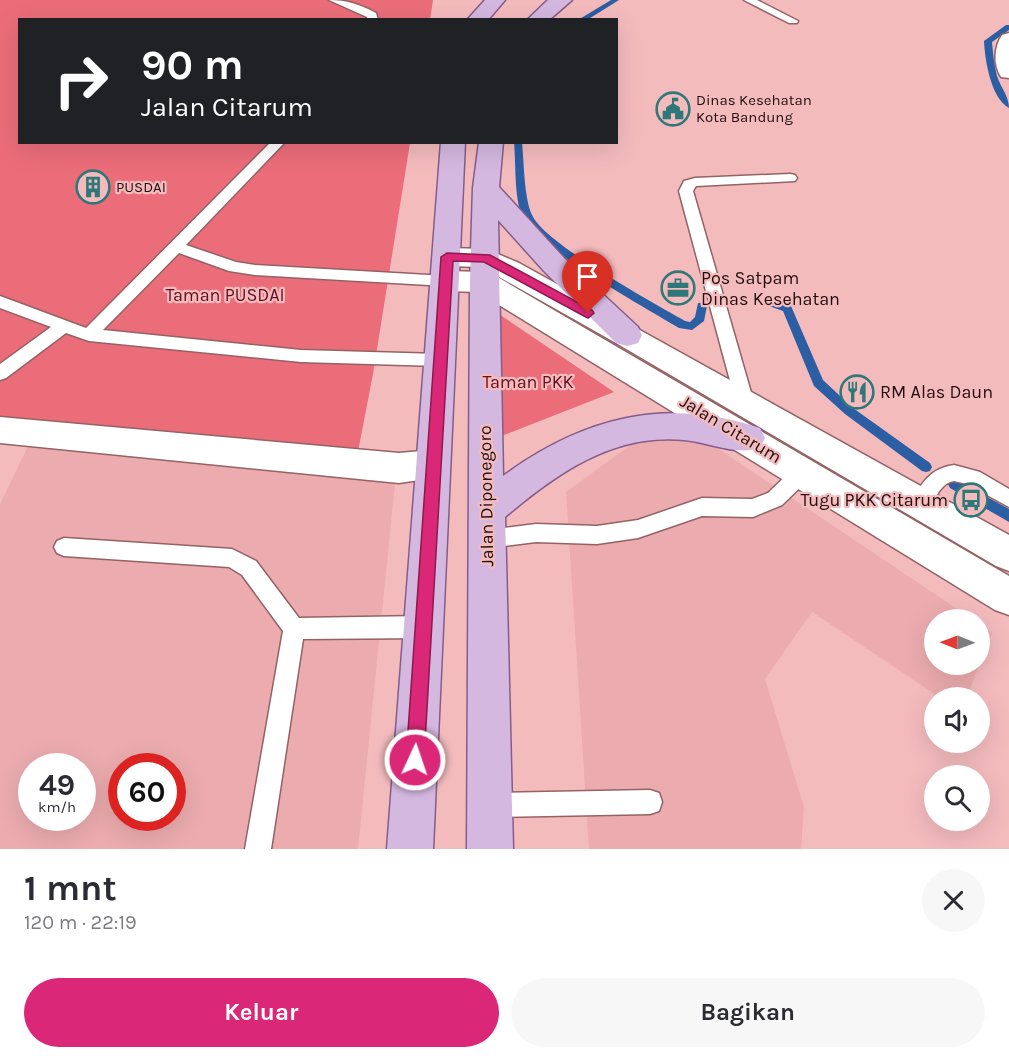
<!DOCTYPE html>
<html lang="id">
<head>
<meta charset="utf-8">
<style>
	:root { --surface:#fff; --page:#f7f7f7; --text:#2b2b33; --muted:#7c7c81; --accent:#db2777 }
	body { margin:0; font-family:Karla,sans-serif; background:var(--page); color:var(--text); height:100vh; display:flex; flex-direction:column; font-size:22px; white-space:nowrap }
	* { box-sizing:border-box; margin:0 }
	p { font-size:20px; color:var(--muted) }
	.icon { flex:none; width:33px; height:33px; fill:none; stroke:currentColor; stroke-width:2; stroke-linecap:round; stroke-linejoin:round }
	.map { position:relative; height:849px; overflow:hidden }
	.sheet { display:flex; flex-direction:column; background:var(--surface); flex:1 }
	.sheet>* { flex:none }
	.guide { position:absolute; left:18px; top:18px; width:600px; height:126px; border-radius:0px; box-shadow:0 6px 24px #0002; background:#202124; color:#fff; overflow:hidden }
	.needle { width:39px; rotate:271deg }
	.controls { position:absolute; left:924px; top:609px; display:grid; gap:12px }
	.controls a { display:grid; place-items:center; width:66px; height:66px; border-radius:50%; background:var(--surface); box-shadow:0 6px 24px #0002; font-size:30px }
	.speed { position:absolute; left:18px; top:753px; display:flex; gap:12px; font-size:30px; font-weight:700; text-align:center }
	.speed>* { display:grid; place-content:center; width:78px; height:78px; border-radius:50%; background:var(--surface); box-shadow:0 6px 24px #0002; line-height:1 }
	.speed small { font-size:15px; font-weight:400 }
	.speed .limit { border:9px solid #d22; background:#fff; color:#111 }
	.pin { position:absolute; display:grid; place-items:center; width:51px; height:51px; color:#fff; margin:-62px -26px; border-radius:50% 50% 50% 0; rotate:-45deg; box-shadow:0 0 6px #0007 }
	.pin .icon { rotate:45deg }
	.me { position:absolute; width:66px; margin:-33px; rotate:3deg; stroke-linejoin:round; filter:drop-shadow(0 0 4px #0008) }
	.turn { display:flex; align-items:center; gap:21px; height:126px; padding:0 24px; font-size:27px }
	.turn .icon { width:78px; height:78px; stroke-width:2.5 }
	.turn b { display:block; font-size:42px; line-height:51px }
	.round { display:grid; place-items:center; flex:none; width:63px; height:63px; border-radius:32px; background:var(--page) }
	.headline { display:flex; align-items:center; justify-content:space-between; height:102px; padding:0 24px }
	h1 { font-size:36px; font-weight:700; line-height:45px }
	.cta { display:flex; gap:12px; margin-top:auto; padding:12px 24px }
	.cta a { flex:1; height:69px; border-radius:36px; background:var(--accent); color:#fff; font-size:24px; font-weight:700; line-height:69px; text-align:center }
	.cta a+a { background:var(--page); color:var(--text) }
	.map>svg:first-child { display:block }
	.built { fill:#ecacaf; fill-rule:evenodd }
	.green { fill:#ec6d7a }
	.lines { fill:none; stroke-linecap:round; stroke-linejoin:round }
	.stream { fill:#2c5ea4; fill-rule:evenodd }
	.lane-casing { stroke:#946264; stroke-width:3 }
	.street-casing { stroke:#946264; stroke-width:3 }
	.secondary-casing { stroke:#946264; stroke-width:3 }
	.primary-casing { stroke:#845d8a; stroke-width:3 }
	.lane { fill:#fff; fill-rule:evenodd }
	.street { fill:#fff; fill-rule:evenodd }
	.secondary { fill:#fff; fill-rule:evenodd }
	.primary { fill:#d4b8e0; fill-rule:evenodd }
	.route { fill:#db2777; stroke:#8e194d; stroke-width:1.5 }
	.labels { text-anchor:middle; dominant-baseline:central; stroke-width:4.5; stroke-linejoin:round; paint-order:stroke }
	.far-poi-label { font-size:15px; fill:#220e10; stroke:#f4bbbd; text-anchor:start }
	.poi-label { font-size:18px; fill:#220e10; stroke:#f4bbbd; text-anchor:start }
	.park-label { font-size:18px; fill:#640d20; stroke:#f4bbbd }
	.street-label { font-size:18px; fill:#220e10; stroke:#f4bbbd }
</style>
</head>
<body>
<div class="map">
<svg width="1009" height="849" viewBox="0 0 1009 849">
	<rect width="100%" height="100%" fill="#f4bbbd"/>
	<!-- built -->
	<g class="built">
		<polygon points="670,416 972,619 934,620 934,664 980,664 980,624 992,633 967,697 939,697 812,612 765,679 804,807 801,849 589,849 566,492"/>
		<path d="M 31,440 L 396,474 L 358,849 L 0,849 L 0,504 ZM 32,766 L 82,766 L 82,818 L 32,818 ZM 122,766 L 172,766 L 172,818 L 122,818 Z"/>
	</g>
	<!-- green -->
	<g class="green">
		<polygon points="0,0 433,0 430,20 20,20 20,142 410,143 373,374 356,462 0,427"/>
		<polygon points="490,308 614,392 486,442"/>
	</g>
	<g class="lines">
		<!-- stream -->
		<g class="stream">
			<polygon points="611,0 619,0 587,20 578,20"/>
			<path d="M 1006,25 L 1009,25 L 1009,30 L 992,42 C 993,53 994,65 997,76 C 1001,88 1009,96 1009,108 C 991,98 985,61 984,41 Z"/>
			<path d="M 514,142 L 522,142 C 524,162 524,198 532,215 C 545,244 654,303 685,321 L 690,322 L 695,317 L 698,303 L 706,303 L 707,306 L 704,321 L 692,330 L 679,328 C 646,308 536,248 522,216 C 514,196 516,164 514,142 Z"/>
			<polygon points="773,299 791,306 823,380 853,408 930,463 932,467 930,471 926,472 922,471 845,414 814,386 783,311 769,306 768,303"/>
			<polygon points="954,479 1009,509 1009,522 950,488 948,484 950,480"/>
		</g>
		<!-- lane casing -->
		<g class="lane-casing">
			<g id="lane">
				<path d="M 329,0 C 347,0 359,4 376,13 L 378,20 L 368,20 L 367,17 Z"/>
				<polygon points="744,0 757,0 798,21 797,23 789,23"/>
				<polygon points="271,142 285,142 186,245 236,262 255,265 446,276 451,277 454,281 451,285 446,286 255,275 229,271 179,253 103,330 301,350 439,354 445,355 447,360 445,365 439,366 301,362 89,341 66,333 6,378 0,380 0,364 51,327 0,308 0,296 86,328"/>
				<polygon points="790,174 795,175 797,178 795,181 696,186 693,191 754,403 751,408 745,410 739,408 736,403 679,191 684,181 695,178"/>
				<polygon points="803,464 810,466 812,472 810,478 782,505 753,517 702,516 638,538 597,544 536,542 487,548 480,545 477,539 480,533 487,530 536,524 597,526 638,520 702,498 752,499 768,493 796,466"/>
				<path d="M 954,465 L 980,472 L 1009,489 L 1009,507 L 967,484 L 954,481 C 934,484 935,516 914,509 L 911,503 C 921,483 931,468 954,465 Z"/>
				<polygon points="64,538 232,549 256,561 299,618 423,616 431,620 434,627 431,634 423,638 303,639 271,849 245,849 283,631 242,575 229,567 64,556 57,553 54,547 57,541"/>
				<polygon points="650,790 659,793 662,802 659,811 650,814 489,817 480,814 477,805 480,796 489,793"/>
			</g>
		</g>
		<!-- street casing -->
		<g class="street-casing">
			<g id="street">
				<path d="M 1009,33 L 1009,78 L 1001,77 C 993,64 994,47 1002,35 Z"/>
				<polygon points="0,417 399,453 433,450 445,454 450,464 445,474 433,478 399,483 0,443"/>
			</g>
		</g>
		<!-- secondary casing -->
		<g class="secondary-casing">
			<g id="secondary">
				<polygon points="447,248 486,249 519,263 1009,535 1009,571 996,566 616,343 499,277 481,267 447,266 437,264 433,257 437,250"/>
				<polygon points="446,271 484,272 494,275 1009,576 1009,615 995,610 478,292 446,291 436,288 432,281 436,274"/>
			</g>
		</g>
		<!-- primary casing -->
		<g class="primary-casing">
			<g id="primary">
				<polygon points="485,0 505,0 488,20 467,20"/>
				<polygon points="548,0 572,0 549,20 527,20"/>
				<polygon points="441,142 465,142 433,849 387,849"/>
				<path d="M 479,142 L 503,142 L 499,187 L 564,258 L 638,327 L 642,335 L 638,343 L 627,346 L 616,343 L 544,271 L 498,220 L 503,476 C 582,418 665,396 760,428 L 765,438 L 760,448 C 736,456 708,442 684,440 C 613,433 556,474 505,517 L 513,849 L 467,849 L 470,282 L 473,188 Z"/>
			</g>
		</g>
		<!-- lane -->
		<use href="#lane" class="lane"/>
		<!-- street -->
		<use href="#street" class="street"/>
		<!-- secondary -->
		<use href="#secondary" class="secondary"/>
		<!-- primary -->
		<use href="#primary" class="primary"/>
	</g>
	<!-- route -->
	<polygon class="route" points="447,253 490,255 592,310 594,313 588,318 584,316 484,262 453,261 424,760 421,767 415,769 408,767 406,760 441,257"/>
	<!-- icons -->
	<defs>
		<g id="civic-ring" transform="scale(1.725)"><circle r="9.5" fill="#f4bbbd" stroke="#2e7879" stroke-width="1.5"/><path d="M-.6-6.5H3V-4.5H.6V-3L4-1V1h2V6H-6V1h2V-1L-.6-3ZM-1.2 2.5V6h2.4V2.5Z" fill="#2e7879"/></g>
		<g id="building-ring" transform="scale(1.725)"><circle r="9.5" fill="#f4bbbd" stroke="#2e7879" stroke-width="1.5"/><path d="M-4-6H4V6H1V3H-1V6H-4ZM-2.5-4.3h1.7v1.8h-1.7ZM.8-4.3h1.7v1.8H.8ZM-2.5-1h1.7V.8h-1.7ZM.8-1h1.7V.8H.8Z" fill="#2e7879"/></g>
		<g id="office-ring" transform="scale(1.725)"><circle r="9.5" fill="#f4bbbd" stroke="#2e7879" stroke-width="1.5"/><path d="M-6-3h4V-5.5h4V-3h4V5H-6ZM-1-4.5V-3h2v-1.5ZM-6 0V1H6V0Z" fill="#2e7879"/></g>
		<g id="restaurant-ring" transform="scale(1.725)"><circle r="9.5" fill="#f4bbbd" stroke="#2e7879" stroke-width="1.5"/><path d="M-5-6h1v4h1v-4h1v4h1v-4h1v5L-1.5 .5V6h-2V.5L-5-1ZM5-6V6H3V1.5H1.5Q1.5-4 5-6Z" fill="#2e7879"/></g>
		<g id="bus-ring" transform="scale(1.725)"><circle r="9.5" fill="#f4bbbd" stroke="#2e7879" stroke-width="1.5"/><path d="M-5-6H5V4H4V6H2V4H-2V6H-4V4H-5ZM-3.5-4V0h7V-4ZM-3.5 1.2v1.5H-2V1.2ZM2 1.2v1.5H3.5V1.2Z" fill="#2e7879"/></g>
	</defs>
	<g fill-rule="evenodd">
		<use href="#civic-ring" x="673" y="109"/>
		<use href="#building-ring" x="93" y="187"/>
		<use href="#office-ring" x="678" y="288"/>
		<use href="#restaurant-ring" x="857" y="392"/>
		<use href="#bus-ring" x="971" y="500"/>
	</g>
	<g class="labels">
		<!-- far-poi labels -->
		<g class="far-poi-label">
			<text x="696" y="100">Dinas Kesehatan<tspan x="696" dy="17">Kota Bandung</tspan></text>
			<text x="116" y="187">PUSDAI</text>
		</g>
		<!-- poi labels -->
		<g class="poi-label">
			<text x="701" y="278">Pos Satpam<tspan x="701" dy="21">Dinas Kesehatan</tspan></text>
			<text x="880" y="392">RM Alas Daun</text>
			<text x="948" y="500" text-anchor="end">Tugu PKK Citarum</text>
		</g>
		<!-- park labels -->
		<g class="park-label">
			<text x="225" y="295">Taman PUSDAI</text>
			<text x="528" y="382">Taman PKK</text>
		</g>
		<!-- street labels -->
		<g class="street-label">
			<text transform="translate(731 429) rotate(31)">Jalan Citarum</text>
			<text transform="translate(486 496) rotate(-91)">Jalan Diponegoro</text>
		</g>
	</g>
</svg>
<div class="controls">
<a><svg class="needle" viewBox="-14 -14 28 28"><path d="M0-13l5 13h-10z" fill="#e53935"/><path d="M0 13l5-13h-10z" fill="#7c7c81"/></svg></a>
<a><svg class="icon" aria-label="sound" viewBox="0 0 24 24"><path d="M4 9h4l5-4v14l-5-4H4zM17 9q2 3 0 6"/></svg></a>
<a><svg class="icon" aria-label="search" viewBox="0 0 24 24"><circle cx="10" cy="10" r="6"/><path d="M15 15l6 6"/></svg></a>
</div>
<div class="speed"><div>49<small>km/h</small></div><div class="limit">60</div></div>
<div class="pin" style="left:588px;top:313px;background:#d93025"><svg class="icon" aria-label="arrive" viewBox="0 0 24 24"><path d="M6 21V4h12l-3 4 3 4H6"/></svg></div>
<svg class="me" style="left:415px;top:760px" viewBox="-20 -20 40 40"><circle r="17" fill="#db2777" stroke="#fff" stroke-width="3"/><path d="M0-11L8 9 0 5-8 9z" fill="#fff"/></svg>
<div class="guide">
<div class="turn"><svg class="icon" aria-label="right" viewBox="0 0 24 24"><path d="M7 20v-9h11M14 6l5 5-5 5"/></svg><div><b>90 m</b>Jalan Citarum</div></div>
</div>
</div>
<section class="sheet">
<div class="headline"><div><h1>1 mnt</h1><p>120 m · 22:19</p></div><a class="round"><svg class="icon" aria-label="close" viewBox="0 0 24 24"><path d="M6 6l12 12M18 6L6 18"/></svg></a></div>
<div class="cta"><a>Keluar</a><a>Bagikan</a></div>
</section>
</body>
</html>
